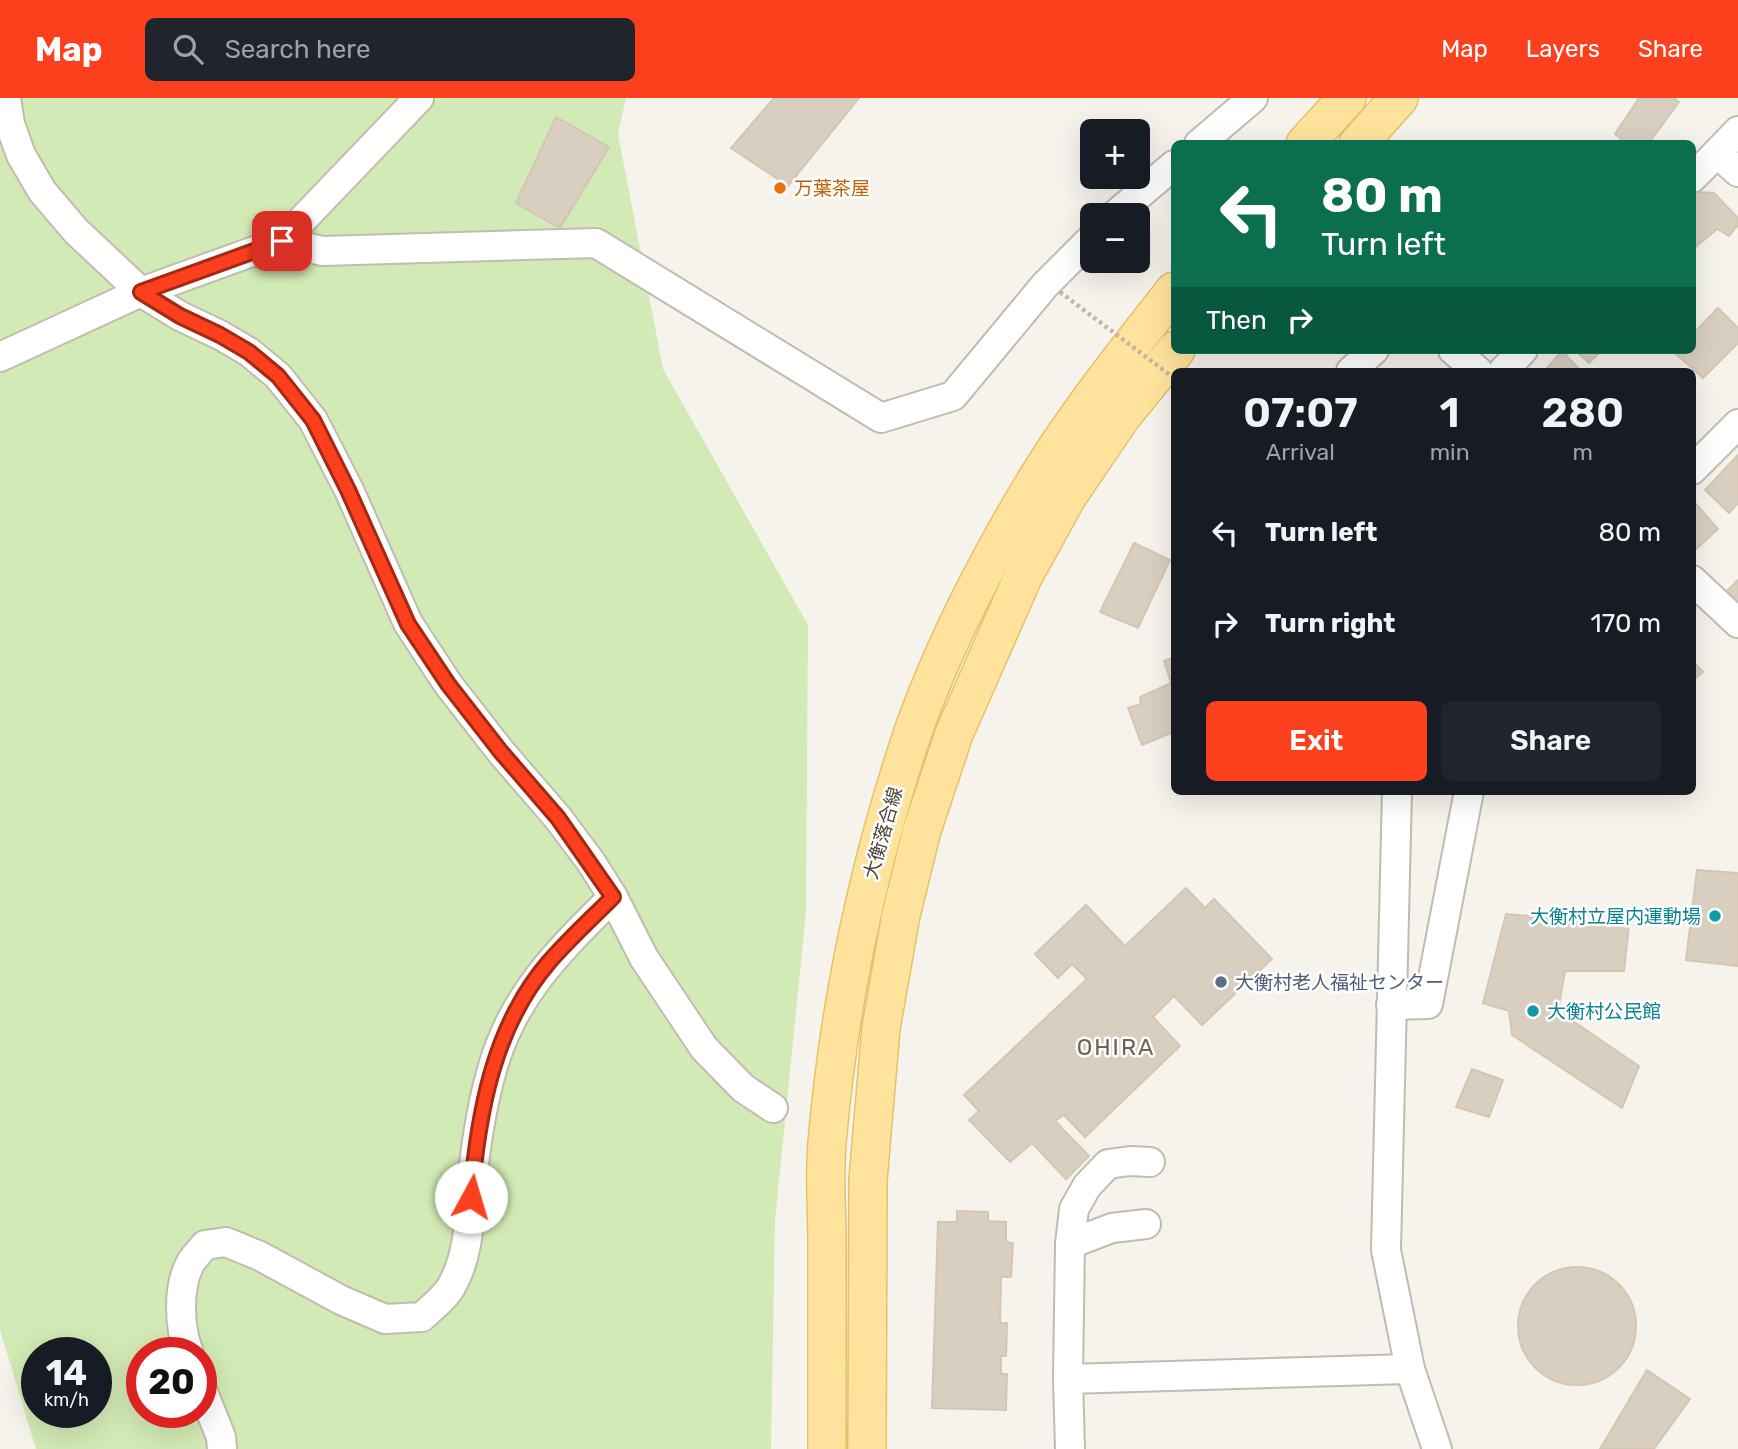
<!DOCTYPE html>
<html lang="en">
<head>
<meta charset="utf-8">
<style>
	:root { --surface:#171b24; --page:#20242c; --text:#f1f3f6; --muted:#9ea1a6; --accent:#fc3f1d }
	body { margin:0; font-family:Rubik,"Noto Sans JP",sans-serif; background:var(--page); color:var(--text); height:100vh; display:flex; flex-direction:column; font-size:26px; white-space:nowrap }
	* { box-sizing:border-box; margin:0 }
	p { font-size:23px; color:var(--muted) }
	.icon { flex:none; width:38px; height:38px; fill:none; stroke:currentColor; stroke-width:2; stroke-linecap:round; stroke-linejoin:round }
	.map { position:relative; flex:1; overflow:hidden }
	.sheet { position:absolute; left:1171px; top:270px; width:525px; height:427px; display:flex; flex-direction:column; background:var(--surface); border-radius:10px; box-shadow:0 7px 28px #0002 }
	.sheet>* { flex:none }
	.guide { position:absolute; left:1171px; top:42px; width:525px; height:214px; border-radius:10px; box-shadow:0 7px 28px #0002; background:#0b6e4f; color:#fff; overflow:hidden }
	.buttons { position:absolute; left:1080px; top:21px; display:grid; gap:14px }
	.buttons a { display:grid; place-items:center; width:70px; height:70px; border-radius:10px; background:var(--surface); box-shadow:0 7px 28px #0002; font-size:35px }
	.speed { position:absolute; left:21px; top:1239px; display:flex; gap:14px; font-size:35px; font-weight:700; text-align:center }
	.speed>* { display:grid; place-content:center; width:91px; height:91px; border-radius:50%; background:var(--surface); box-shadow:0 7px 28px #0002; line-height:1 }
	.speed small { font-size:18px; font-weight:400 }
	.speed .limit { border:10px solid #d22; background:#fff; color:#111 }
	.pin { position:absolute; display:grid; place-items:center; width:60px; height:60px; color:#fff; margin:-30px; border-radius:14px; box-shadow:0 4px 10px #0006 }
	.me { position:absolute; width:77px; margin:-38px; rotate:6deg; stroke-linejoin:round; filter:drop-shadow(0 0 5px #0008) }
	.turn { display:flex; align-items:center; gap:24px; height:147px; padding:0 35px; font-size:32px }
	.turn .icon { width:91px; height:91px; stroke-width:2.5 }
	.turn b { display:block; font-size:49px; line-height:60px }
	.then { display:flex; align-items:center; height:66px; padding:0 35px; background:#0003; gap:14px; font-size:26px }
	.eta { display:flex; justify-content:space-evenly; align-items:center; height:119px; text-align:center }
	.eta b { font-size:42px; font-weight:600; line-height:49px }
	.cta { display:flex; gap:14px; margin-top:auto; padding:14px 35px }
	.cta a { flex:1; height:80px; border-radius:10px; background:var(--accent); color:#fff; font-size:28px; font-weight:600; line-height:80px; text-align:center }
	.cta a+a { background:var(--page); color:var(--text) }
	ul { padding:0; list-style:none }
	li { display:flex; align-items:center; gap:21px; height:91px; padding:0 35px }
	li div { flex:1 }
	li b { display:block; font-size:26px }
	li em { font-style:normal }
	header { display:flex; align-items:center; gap:42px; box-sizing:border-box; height:98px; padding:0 35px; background:var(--accent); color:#fff }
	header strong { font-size:33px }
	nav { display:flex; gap:38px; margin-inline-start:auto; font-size:24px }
	.search { width:490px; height:63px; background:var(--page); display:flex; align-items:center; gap:18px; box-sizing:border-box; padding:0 24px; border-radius:10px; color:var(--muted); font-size:26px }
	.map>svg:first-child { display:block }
	.green { fill:#d2eab5; fill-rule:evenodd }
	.building { fill:#d8cfc1; stroke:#d3c7b4; stroke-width:2 }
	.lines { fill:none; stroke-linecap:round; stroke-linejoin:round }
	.minor-casing { stroke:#c2bbae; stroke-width:32 }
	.major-casing { stroke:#e6c16a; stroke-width:40 }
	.minor { stroke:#fff; stroke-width:28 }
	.major { stroke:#ffe39c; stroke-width:37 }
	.path-bridge { stroke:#c4b79f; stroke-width:4.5; stroke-dasharray:3.5 3.5; stroke-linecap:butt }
	.route-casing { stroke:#a42913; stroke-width:18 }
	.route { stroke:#fc3f1d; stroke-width:12 }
	.food-dot { fill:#e8710a; stroke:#fff; stroke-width:2.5 }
	.culture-dot { fill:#0f9aa8; stroke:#fff; stroke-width:2.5 }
	.service-dot { fill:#5c6f8a; stroke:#fff; stroke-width:2.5 }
	.labels { text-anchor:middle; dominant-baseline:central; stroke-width:5; stroke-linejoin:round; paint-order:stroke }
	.food-label { font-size:19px; fill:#c56008; stroke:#fff; text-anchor:start }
	.street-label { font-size:19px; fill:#4b4439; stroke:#fff }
	.culture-label { font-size:19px; fill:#0d838f; stroke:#fff; text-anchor:end }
	.service-label { font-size:19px; fill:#4e5e75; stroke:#fff; text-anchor:start }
	.quarter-label { font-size:23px; letter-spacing:2px; fill:#6e6250; stroke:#fff }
</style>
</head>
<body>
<header>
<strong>Map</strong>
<div class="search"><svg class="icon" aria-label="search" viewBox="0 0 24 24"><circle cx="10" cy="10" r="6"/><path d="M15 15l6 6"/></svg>Search here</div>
<nav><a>Map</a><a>Layers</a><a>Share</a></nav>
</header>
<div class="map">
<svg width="1738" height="1351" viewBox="0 0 1738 1351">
	<rect width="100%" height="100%" fill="#f6f3ec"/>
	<!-- green -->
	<path class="green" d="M 0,0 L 626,0 L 618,36 L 663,271 L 808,527 L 806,814 L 775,1122 L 771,1351 L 36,1351 L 0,1232 ZM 37,1255 L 96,1255 L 96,1314 L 37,1314 ZM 142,1255 L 201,1255 L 201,1314 L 142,1314 Z"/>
	<!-- building -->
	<g class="building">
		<polygon points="774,0 859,0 788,88 731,50"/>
		<polygon points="1639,0 1673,0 1679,4 1648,46 1628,46 1615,36"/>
		<polygon points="556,19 609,49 560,130 516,105"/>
		<polygon points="1696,94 1714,95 1738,120 1738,127 1729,138 1717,131 1692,152 1692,98"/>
		<polygon points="1718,210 1738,230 1738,245 1703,280 1675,255 1678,252 1692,252 1692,237"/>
		<polygon points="1575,252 1602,252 1589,265"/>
		<polygon points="1562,253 1581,273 1544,273"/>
		<polygon points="1738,357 1738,405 1729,415 1705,392"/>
		<polygon points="1696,406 1718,431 1692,455 1692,410"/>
		<polygon points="1134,445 1170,462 1138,530 1100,514"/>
		<polygon points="1738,482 1738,511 1724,496"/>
		<polygon points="1174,559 1174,634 1142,647 1128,610 1141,606 1140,599 1171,585 1164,563"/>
		<polygon points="1692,562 1703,574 1692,583"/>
		<polygon points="1697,772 1738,775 1738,868 1686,862"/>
		<polygon points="1186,790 1205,810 1214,801 1272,861 1202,927 1174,898 1153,919 1180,948 1085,1039 1064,1017 1055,1023 1089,1058 1066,1081 1032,1045 1010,1064 969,1022 979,1013 964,997 1087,881 1072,866 1058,880 1035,856 1086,807 1125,848"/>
		<polygon points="1506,816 1629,827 1624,873 1565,873 1558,913 1639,968 1622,1010 1512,937 1509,913 1483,905"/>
		<polygon points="1472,971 1503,982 1489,1019 1456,1009"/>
		<polygon points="957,1113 988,1114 988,1123 1006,1124 1006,1144 1013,1145 1011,1179 1001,1179 1000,1225 1007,1225 1006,1258 1001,1258 1001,1276 1007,1276 1006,1312 932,1310 938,1124 957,1124"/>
		<circle cx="1577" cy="1228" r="59"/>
		<polygon points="1647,1272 1690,1301 1654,1351 1600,1351"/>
	</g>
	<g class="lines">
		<!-- minor casing -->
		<g class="minor-casing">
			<g id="minor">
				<polyline points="6,0 10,26 21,57 42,93 76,133 141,194 180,218 220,237 249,254 278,278 313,322 349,392 408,525 448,586 501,654 558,720 591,764 613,799 644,860 704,950 743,990 773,1010"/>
				<polyline points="1199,46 1253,0"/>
				<polyline points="1717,55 1738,33"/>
				<polyline points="1692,80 1717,55 1738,74"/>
				<polyline points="1115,117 1174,67"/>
				<polyline points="282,143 322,153 596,145 881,320 953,298 1045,187 1092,140"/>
				<polyline points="1453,252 1478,273"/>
				<polyline points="0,259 141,194 282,143 419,0"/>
				<polyline points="1351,273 1374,252"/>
				<polyline points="1503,273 1523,252"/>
				<polyline points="1692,372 1738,326"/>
				<polyline points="1692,482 1738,525"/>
				<polyline points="1397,693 1386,1152 1410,1271 1437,1351"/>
				<polyline points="1391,907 1428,906 1469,693"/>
				<polyline points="1070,1146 1112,1130 1146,1126"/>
				<path d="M 189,1255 C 179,1229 177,1189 191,1164 C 195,1158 201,1152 205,1147 L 226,1144 L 260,1158 L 341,1202 L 385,1221 L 422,1219 C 431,1210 445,1200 451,1189 C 471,1155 469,1113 473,1075 C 477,1038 483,1001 494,965 C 516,893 562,850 613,799"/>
				<polyline points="1068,1281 1070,1146 1074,1111 1087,1088 1108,1066 1130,1063 1150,1064"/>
				<polyline points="201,1289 221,1339 222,1351"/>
				<polyline points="1070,1351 1068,1281 1410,1271"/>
			</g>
		</g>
		<!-- major casing -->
		<g class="major-casing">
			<g id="major">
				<polyline points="1305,46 1347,0"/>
				<polyline points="1358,46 1399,0"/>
				<path d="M 827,1351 C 827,1282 827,1214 827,1145 C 827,1112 824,1078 827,1045 C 839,905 869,764 914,631 C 945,544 990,458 1038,379 C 1079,313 1127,253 1174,193"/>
				<polyline points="867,1351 868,1082 881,930 901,817 922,732 954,636 1023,479 1067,399 1122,318 1176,252"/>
			</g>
		</g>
		<!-- minor -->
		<use href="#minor" class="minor"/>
		<!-- major -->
		<use href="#major" class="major"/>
		<!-- path-bridge -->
		<polyline class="path-bridge" points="1060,194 1174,280"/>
	</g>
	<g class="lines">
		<!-- route casing -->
		<g class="route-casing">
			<path id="route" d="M 282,143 L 141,194 L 180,218 L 220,237 L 249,254 L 278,278 L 313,322 L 348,392 L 408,526 L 448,586 L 501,654 L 558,720 L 613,799 C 592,820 569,841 549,864 C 493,929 478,1016 471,1099"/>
		</g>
		<!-- route -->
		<use href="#route" class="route"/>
	</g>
	<!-- markers -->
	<circle class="food-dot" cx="780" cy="90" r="7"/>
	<g class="culture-dot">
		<circle cx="1715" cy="818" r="7"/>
		<circle cx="1533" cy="913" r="7"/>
	</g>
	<circle class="service-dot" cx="1221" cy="884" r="7"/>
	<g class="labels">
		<!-- food labels -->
		<g class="food-label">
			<text x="794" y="90">万葉茶屋</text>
		</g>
		<!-- street labels -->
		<g class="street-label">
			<text transform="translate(883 735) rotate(-74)">大衡落合線</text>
		</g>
		<!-- culture labels -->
		<g class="culture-label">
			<text x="1701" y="818">大衡村立屋内運動場</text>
			<text x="1547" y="913" text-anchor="start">大衡村公民館</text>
		</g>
		<!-- service labels -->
		<g class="service-label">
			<text x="1235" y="884">大衡村老人福祉センター</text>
		</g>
		<!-- quarter labels -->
		<g class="quarter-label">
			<text x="1116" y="949">OHIRA</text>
		</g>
	</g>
</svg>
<div class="buttons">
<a>+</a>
<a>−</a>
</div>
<div class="speed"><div>14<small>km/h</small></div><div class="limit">20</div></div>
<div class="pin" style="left:282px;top:143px;background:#d93025"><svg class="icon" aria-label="arrive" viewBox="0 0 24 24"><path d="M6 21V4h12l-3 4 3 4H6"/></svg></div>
<svg class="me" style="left:471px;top:1099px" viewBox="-20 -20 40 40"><circle r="19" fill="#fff"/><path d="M0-13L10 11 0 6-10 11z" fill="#fc3f1d"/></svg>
<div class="guide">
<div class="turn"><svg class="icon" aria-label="left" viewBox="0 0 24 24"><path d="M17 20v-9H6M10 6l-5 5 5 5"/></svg><div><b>80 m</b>Turn left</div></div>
<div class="then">Then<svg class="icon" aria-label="right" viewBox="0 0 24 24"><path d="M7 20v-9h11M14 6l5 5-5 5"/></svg></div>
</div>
<section class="sheet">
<div class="eta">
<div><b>07:07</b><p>Arrival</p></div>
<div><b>1</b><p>min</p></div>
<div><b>280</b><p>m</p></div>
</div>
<ul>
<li><svg class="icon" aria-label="left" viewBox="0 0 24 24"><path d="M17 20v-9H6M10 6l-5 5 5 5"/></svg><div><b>Turn left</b></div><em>80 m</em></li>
<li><svg class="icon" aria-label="right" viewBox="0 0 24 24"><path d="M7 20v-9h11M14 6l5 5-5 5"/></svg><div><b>Turn right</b></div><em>170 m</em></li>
</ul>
<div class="cta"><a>Exit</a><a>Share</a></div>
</section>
</div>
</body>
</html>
